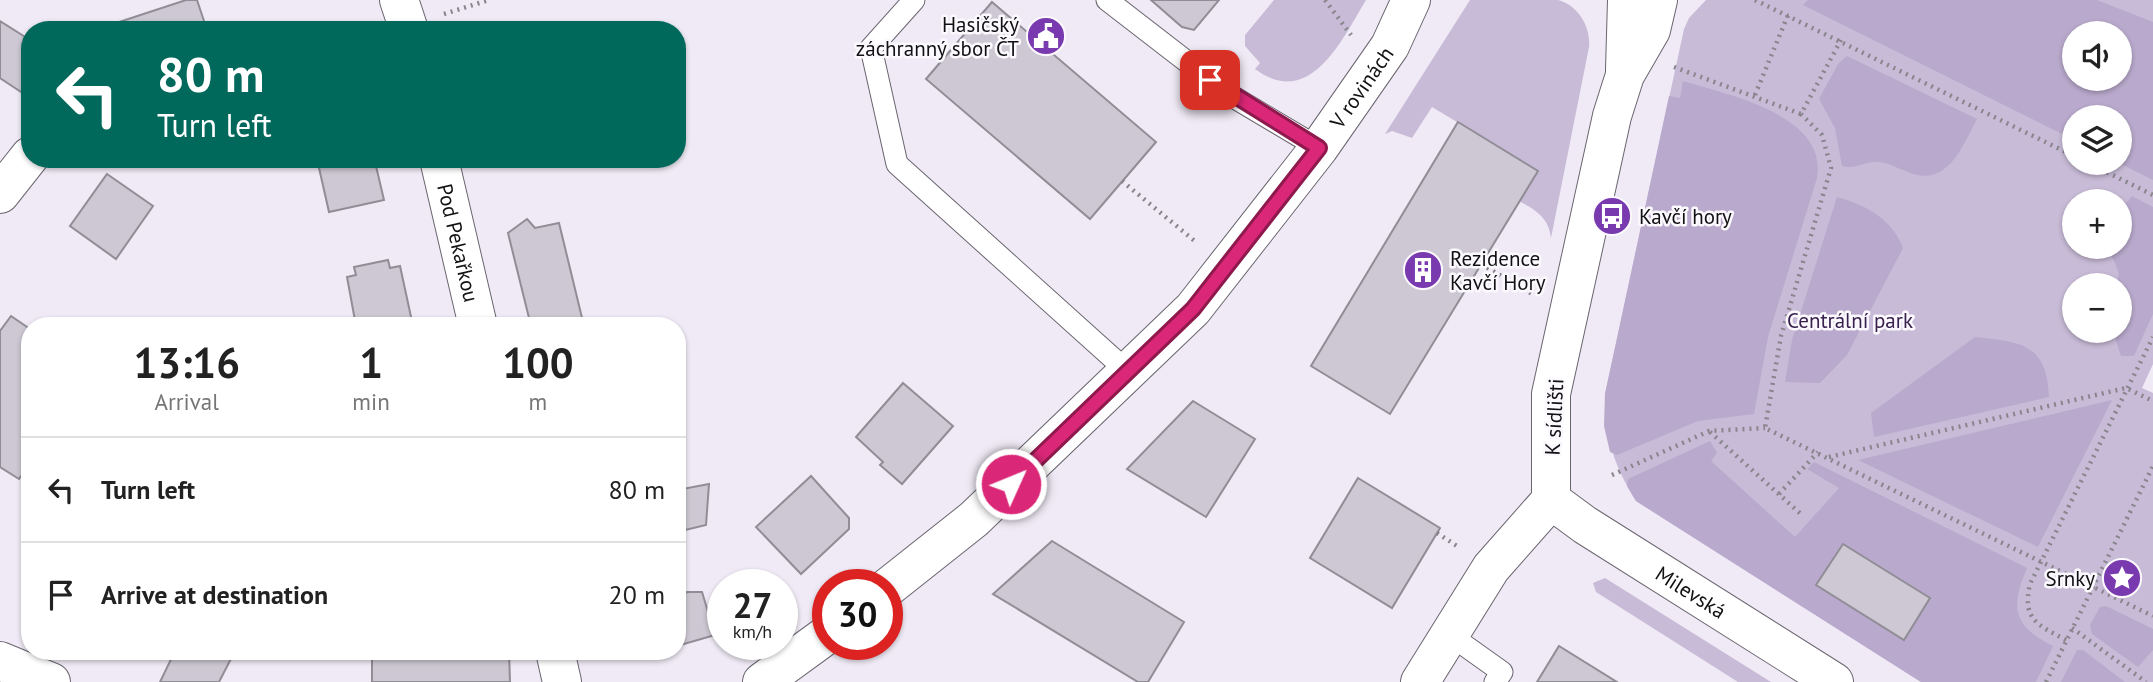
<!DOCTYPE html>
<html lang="en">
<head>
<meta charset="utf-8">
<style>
	:root { --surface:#fff; --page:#f6f6f6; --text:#222; --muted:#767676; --line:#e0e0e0 }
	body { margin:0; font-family:"PT Sans",sans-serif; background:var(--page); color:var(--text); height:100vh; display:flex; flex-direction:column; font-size:26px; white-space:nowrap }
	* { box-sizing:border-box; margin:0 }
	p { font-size:23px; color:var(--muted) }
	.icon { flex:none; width:38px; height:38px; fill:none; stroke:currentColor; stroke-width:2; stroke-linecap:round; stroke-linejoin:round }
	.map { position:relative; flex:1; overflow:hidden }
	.sheet { position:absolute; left:21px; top:317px; width:665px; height:343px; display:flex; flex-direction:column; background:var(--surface); border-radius:28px; box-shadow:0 2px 5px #0004 }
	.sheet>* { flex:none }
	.banner { position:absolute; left:21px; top:21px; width:665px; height:147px; border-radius:28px; box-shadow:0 2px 5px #0004; background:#00695c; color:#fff; overflow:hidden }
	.buttons { position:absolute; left:2062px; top:21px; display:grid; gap:14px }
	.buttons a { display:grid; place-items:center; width:70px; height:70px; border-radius:50%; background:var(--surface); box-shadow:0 2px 5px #0004; font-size:35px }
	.speed { position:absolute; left:707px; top:569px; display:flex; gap:14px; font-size:35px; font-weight:700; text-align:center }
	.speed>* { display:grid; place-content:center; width:91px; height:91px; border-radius:50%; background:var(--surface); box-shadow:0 2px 5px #0004; line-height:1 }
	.speed small { font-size:18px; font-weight:400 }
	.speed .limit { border:10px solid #d22; background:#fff; color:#111 }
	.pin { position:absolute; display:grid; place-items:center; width:60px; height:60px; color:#fff; margin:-30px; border-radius:14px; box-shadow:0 4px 10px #0006 }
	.me { position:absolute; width:77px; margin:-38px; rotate:46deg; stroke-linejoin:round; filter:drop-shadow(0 0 5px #0008) }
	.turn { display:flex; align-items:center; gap:24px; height:147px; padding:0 21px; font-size:32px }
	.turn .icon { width:91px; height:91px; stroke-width:2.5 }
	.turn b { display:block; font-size:49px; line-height:60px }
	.eta { display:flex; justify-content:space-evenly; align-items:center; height:119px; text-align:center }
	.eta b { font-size:42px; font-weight:700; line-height:49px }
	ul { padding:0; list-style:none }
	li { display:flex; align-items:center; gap:21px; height:105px; padding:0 21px; border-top:2px solid var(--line) }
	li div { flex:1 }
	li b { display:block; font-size:26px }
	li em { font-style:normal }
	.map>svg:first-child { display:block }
	.green { fill:#c8bbd7; fill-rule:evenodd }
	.forest { fill:#b9a9cc; fill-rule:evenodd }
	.building { fill:#cdc8d3; stroke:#918d97; stroke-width:2 }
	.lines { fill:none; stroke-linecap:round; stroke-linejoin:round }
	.lane-casing { stroke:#6a656f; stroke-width:23 }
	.street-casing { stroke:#6a656f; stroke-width:40 }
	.secondary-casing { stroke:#6a656f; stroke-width:40 }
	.path { stroke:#89858d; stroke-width:4.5; stroke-dasharray:2 5; stroke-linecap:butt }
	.lane { stroke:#fff; stroke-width:21 }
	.street { stroke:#fff; stroke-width:38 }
	.secondary { stroke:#fff; stroke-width:38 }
	.route-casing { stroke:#8e194d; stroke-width:18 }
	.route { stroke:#db2777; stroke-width:12 }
	.labels { text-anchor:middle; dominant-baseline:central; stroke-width:5; stroke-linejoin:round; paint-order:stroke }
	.poi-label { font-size:21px; fill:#111013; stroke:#fbf9fd; text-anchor:end }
	.street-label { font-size:21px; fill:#111013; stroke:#fbf9fd }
	.park-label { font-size:21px; fill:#38214e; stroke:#fbf9fd }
</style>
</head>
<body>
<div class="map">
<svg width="2153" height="682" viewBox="0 0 2153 682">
	<rect width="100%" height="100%" fill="#efeaf5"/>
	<!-- green -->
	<g class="green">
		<path d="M 1274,0 L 1366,0 C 1342,40 1310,110 1255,69 L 1260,63 L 1245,46 L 1245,35 Z"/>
		<path d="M 1470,0 C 1492,0 1539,0 1558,0 C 1578,5 1591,27 1589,47 L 1551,238 C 1549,218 1536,210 1519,201 L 1537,170 L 1432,107 L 1412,138 L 1392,131 L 1385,134 Z"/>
		<path d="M 1706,0 L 2153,0 L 2153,364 L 2142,388 L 2153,393 L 2153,682 L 1921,682 L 1636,501 C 1614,466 1604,435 1605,394 L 1684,29 L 1689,18 ZM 2074,33 L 2119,33 L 2119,79 L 2074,79 ZM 2074,117 L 2119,117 L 2119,163 L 2074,163 ZM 2074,201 L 2119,201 L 2119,247 L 2074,247 ZM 2074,285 L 2119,285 L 2119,331 L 2074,331 ZM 1843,544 L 1930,598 L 1905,640 L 1817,585 Z"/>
		<polygon points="1605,578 1771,682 1738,682 1596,592 1593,583"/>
	</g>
	<!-- forest -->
	<g class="forest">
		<path d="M 1808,0 L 2097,0 L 2153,22 L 2153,180 L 2119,163 L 2119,117 L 2074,117 L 2074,140 L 1803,5 ZM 2119,33 L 2119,79 L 2074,79 L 2074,33 Z"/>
		<path d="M 1847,56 L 1977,119 C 1964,143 1950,182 1917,175 C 1904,172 1893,164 1880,162 C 1867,160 1856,170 1842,166 L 1835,128 L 1819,99 L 1838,64 Z"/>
		<path d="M 1683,81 C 1729,95 1828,115 1817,178 L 1768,337 L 1754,414 L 1698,421 L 1617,455 L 1610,452 L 1604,426 L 1605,394 L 1669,96 L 1680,98 Z"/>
		<path d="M 2132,196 L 2153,207 L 2153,314 L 2134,356 L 2121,356 L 2113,331 L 2119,331 L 2119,285 L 2114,285 C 2126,272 2110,261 2109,247 L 2119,247 L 2119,211 Z"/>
		<path d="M 1837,197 C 1866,205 1892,219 1903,248 L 1847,355 L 1820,383 L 1785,382 L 1792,340 Z"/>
		<path d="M 1975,337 C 2022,342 2047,344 2049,397 L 1874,437 L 1871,413 Z"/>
		<polygon points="2112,400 2038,547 1858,460"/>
		<path d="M 1710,441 L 1717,453 L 1711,461 L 1795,537 L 1839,488 L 1807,469 L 1814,462 L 2027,568 C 2010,608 2013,626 2053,646 L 2036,682 L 1921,682 L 1636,501 L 1627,486 L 1628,479 ZM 1843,544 L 1930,598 L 1905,640 L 1817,585 Z"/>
		<polygon points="2106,606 2153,629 2153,650 2138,667 2092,634 2090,625 2100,607"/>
		<polygon points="2077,650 2083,650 2125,682 2061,682"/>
	</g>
	<!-- building -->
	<g class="building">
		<polygon points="186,0 197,0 207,30 113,30 113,24"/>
		<polygon points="1151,0 1219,0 1194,30 1182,27"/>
		<polygon points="992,2 1156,142 1090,219 926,79"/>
		<polygon points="0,21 30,40 30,98 0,78"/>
		<polygon points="1458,122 1538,171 1390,414 1311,366"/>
		<polygon points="317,159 372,159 374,166 376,166 384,200 329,212"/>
		<polygon points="107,174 153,206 116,259 70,226"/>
		<polygon points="527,219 535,228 559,223 584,326 531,326 508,233"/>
		<polygon points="388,260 390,268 400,266 413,326 356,326 347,277 356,275 354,267"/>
		<polygon points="11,316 30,329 30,463 19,479 0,467 0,331"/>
		<polygon points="903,383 953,426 902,484 880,465 883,462 856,437"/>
		<polygon points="1193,401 1255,439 1206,517 1127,469"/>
		<polygon points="811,476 849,518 849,529 801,574 756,527"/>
		<polygon points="1358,478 1440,528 1392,608 1310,558"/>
		<polygon points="709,484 706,525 677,532 677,490"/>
		<polygon points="1052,541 1184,622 1148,682 1138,682 993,594"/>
		<polygon points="1843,544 1930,598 1904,640 1816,585"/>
		<polygon points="687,592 702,592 715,635 677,646 677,600"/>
		<polygon points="1559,646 1617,682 1537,682"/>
		<polygon points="175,651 235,651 219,682 160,682"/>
		<polygon points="372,651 509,651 510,682 372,682"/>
	</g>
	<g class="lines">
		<!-- lane casing -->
		<g class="lane-casing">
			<g id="lane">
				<polyline points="914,0 871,48 897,164 1127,371"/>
				<polyline points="1107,0 1230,95 1319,148"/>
				<polyline points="1450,635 1502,672 1495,682"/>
			</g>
		</g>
		<!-- street casing -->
		<g class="street-casing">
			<g id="street">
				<polyline points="399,0 409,30"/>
				<path id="s1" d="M 439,159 L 478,326"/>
				<polyline points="0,194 30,156"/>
				<path id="s2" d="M 887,588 L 974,519 L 1193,309 L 1319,148 L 1390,46 L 1411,0"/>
				<polyline points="555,651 562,682"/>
				<polyline points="0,661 51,682"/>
				<polyline points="762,682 828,634"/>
				<polyline points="1420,682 1491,568 1551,500"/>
			</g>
		</g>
		<!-- secondary casing -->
		<g class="secondary-casing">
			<g id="secondary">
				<path id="s3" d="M 1658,0 L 1651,30 L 1625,75 L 1612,116 L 1551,394 L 1551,500 L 1585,525 L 1834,682"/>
				<polyline points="1625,70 1627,0"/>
			</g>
		</g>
		<!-- path -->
		<g class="path">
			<polyline points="1325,0 1351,35"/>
			<polyline points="1755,0 2074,156"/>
			<polyline points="444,14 489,0"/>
			<polyline points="1841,40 1801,114 1822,135 1831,168 1781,336 1765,428 2153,616"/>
			<polyline points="1674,67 1801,114"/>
			<polyline points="1755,95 1788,15"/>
			<polyline points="2088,163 2153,195"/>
			<polyline points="1122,181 1196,242"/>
			<polyline points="1481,264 1534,295"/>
			<polyline points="1710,432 1803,516"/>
			<polyline points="1829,457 2126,388 2153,401"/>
			<polyline points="1612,475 1709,431 1765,428"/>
			<polyline points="1779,494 1818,452"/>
			<polyline points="1437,533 1460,548"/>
			<polyline points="2072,628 2146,682"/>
			<path d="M 2066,640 C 2037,625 2022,619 2030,584 L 2153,337"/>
			<polyline points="2046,682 2153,466"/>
		</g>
		<!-- lane -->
		<use href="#lane" class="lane"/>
		<!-- street -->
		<use href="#street" class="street"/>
		<!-- secondary -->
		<use href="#secondary" class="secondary"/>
	</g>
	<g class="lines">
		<!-- route casing -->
		<g class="route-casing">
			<polyline id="route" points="1011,484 1193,309 1319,148 1210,80"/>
		</g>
		<!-- route -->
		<use href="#route" class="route"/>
	</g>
	<!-- icons -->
	<defs>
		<g id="civic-disc" transform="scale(2.0125)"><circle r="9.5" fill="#7a3aaf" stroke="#fbf9fd"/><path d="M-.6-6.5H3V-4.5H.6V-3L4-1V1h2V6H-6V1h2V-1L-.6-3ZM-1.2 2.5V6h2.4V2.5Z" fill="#fff"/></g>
		<g id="bus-disc" transform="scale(2.0125)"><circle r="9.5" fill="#7a3aaf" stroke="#fbf9fd"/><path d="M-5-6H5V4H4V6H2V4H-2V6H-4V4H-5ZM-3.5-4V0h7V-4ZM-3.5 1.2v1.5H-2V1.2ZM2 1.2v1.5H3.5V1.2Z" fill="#fff"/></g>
		<g id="building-disc" transform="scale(2.0125)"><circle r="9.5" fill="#7a3aaf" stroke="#fbf9fd"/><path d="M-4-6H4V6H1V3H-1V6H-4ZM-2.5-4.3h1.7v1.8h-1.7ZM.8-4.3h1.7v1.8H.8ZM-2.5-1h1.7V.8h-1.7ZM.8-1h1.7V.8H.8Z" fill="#fff"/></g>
		<g id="sight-disc" transform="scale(2.0125)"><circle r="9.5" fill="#7a3aaf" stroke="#fbf9fd"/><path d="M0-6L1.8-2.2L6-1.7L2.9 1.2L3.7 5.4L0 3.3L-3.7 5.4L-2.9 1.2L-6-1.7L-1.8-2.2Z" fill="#fff"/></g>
	</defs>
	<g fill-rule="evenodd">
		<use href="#civic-disc" x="1046" y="36"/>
		<use href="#bus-disc" x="1612" y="216"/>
		<use href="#building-disc" x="1423" y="270"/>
		<use href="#sight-disc" x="2122" y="578"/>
	</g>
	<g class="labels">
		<!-- poi labels -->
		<g class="poi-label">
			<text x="1019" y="24">Hasičský<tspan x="1019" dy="24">záchranný sbor ČT</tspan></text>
			<text x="1639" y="216" text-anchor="start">Kavčí hory</text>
			<text x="1450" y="258" text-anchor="start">Rezidence<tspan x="1450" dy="24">Kavčí Hory</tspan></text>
			<text x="2095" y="578">Srnky</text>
		</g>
		<!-- street labels -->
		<g class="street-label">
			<text stroke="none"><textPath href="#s2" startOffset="693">V rovinách</textPath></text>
			<text stroke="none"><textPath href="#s1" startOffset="86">Pod Pekařkou</textPath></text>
			<text transform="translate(1554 417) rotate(-87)">K sídlišti</text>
			<text stroke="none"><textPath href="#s3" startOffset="684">Milevská</textPath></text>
		</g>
		<!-- park labels -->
		<g class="park-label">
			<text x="1850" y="320">Centrální park</text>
		</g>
	</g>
</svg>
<div class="buttons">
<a><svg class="icon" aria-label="sound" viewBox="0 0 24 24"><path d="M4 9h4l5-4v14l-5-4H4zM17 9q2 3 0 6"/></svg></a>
<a><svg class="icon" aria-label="layers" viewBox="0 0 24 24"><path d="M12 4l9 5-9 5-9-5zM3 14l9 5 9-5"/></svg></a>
<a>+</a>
<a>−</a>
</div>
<div class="speed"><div>27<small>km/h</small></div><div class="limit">30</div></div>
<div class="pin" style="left:1210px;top:80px;background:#d93025"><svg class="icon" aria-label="arrive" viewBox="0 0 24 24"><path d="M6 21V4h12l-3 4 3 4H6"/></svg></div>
<svg class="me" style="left:1011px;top:484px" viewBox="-20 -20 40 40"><circle r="17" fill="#db2777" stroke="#fff" stroke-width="3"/><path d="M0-11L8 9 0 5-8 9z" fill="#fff"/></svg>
<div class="banner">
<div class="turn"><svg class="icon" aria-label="left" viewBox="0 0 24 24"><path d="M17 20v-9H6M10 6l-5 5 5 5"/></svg><div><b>80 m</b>Turn left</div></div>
</div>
<section class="sheet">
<div class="eta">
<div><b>13:16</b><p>Arrival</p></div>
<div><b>1</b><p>min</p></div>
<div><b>100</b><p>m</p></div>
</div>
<ul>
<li><svg class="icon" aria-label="left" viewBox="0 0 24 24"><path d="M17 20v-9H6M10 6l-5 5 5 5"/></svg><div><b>Turn left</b></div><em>80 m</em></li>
<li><svg class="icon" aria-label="arrive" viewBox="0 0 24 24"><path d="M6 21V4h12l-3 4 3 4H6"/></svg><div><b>Arrive at destination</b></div><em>20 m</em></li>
</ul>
</section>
</div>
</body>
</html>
